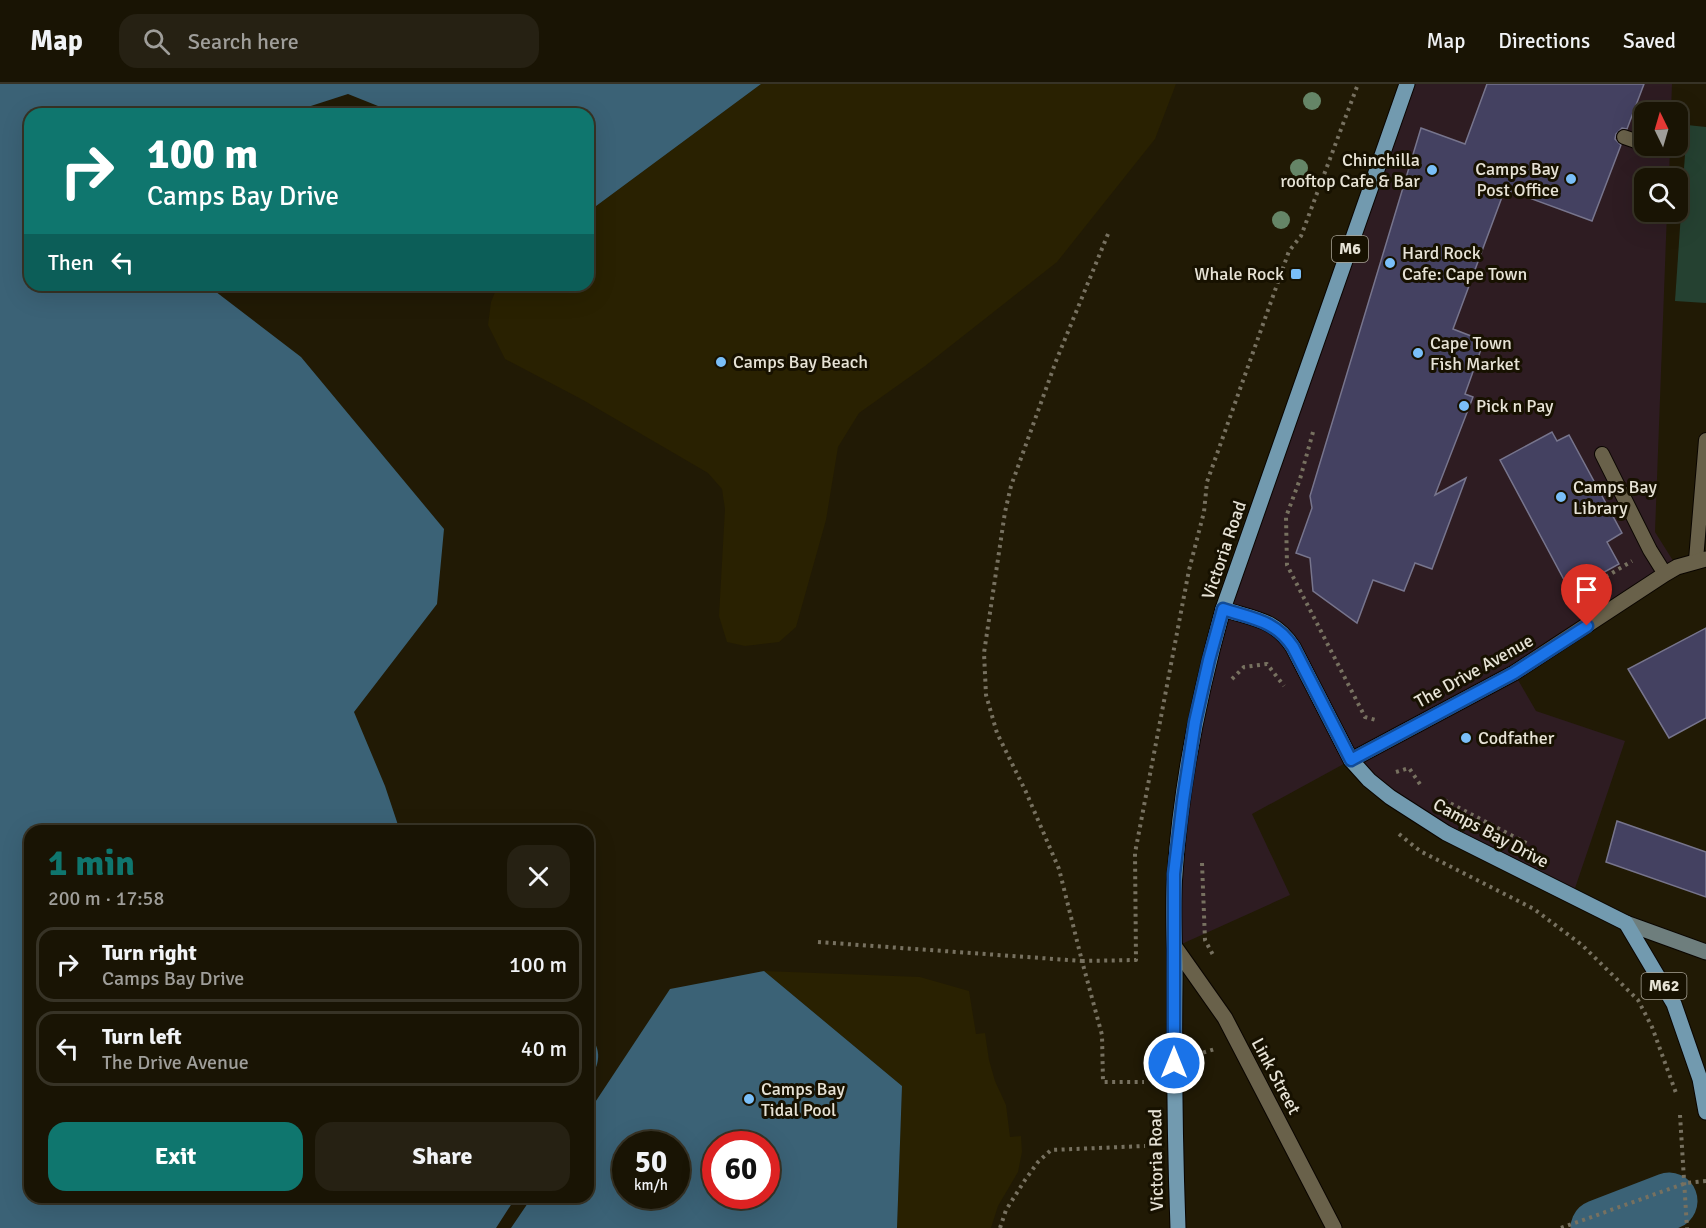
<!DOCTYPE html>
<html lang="en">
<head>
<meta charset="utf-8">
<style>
	:root { --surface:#191404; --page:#262113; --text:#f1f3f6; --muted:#9f9e9a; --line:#373326; --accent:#0f766e }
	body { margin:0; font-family:Signika,sans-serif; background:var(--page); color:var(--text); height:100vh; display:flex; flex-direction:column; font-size:22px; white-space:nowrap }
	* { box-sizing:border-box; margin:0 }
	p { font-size:20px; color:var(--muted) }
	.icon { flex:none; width:33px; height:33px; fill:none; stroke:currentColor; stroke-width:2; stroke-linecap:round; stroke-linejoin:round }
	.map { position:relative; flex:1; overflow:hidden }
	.drawer { position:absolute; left:24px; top:741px; width:570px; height:378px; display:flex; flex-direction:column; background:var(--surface); border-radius:18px; box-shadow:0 6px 24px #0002,0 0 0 2px var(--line) }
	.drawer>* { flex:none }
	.hud { position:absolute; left:24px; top:24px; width:570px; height:183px; border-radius:18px; box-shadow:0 6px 24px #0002,0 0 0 2px var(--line); background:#0f766e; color:#fff; overflow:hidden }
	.needle { width:39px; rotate:355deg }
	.controls { position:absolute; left:1634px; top:18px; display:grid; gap:12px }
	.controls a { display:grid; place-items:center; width:54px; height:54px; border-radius:12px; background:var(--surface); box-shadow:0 6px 24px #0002,0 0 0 2px var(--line); font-size:30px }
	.speed { position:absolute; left:612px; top:1047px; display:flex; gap:12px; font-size:30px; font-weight:700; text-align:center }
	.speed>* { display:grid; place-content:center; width:78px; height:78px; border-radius:50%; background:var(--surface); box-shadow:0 6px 24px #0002,0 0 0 2px var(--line); line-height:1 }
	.speed small { font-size:15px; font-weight:400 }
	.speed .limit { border:9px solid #d22; background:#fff; color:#111 }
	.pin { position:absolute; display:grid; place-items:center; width:51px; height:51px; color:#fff; margin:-62px -26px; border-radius:50% 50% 50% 0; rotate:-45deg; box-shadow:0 0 6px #0007 }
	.pin .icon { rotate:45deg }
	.me { position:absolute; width:66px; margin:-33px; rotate:0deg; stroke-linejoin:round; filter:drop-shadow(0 0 4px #0008) }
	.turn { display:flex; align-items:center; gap:21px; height:126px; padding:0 24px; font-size:27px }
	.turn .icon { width:78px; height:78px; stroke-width:2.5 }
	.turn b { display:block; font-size:42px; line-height:51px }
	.then { display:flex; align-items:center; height:57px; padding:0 24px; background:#0003; gap:12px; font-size:22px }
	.round { display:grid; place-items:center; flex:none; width:63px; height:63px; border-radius:18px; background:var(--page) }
	.summary { display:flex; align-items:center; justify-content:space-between; height:102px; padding:0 24px }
	h1 { font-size:36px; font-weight:800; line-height:45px; color:var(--accent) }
	.cta { display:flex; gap:12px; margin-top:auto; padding:12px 24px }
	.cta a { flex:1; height:69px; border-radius:18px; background:var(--accent); color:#fff; font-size:24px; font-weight:800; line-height:69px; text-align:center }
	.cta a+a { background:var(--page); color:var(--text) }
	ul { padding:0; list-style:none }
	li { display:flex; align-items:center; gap:18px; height:75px; margin:0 12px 9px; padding:0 12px; border:3px solid var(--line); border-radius:18px }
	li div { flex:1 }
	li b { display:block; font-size:22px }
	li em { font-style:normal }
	header { display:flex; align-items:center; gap:36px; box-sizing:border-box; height:84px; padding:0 30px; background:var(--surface); border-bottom:2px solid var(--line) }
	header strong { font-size:28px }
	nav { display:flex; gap:33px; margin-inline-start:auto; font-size:21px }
	.search { width:420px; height:54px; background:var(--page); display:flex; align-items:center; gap:15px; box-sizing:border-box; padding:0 21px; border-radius:18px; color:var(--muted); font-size:22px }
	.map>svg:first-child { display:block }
	.commercial { fill:#2e1c22 }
	.green { fill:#254131 }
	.sand { fill:#292101 }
	.water { fill:#3b6276; fill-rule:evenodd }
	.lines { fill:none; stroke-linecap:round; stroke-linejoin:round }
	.river { stroke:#3b6276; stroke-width:57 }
	.building { fill:#444161; stroke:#77758d; stroke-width:1.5 }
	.lane-casing { stroke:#0a0500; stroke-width:16 }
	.street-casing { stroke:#0a0500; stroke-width:17 }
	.secondary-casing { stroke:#0a0500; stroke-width:17 }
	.primary-casing { stroke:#0a0500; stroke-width:17 }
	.path { stroke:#777160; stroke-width:4; stroke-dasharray:3 4.5; stroke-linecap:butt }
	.lane { stroke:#69614a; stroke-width:14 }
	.street { stroke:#69614a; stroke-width:15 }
	.secondary { stroke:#6e7e7d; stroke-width:15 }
	.primary { stroke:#729aaf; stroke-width:15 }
	.tree { fill:#658567 }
	.route-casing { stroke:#114b97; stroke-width:15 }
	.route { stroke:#1a73e8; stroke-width:10 }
	.poi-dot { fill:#7abff8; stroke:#171100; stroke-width:2 }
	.labels { text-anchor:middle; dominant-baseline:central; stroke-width:6; stroke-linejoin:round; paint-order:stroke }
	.shield { fill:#171100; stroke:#a9a496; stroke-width:1.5 }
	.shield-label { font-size:16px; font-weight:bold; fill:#e7e3d6 }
	.poi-label { font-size:18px; fill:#e7e3d6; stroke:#171100; text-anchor:start }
	.street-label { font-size:18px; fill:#e7e3d6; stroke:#171100 }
</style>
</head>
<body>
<header>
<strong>Map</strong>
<div class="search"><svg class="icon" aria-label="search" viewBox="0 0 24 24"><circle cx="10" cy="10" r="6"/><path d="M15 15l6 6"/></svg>Search here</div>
<nav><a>Map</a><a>Directions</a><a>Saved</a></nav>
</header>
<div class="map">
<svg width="1706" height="1144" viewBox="0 0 1706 1144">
	<rect width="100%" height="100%" fill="#211a05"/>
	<!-- commercial -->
	<polygon class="commercial" points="1407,0 1672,0 1671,28 1644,28 1644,62 1670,62 1669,94 1644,94 1644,128 1667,128 1655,448 1677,483 1514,589 1536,627 1625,657 1572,813 1446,749 1351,676 1252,730 1290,811 1175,863 1174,790 1209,576"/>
	<!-- green -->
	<polygon class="green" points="1687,41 1706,43 1706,219 1675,217"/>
	<!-- sand -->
	<g class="sand">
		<polygon points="761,0 1176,0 1155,55 1057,178 925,282 859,329 838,363 826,436 796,543 779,558 745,562 727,558 719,532 725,425 722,405 708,389 583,316 505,275 488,241 491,218 498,201 588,201 588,128"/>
		<polygon points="764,887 920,893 969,907 976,950 985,949 989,976 995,997 1006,1021 1010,1053 1021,1052 1022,1068 1018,1088 998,1122 991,1144 897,1144 902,1002"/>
	</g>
	<!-- water -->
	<g class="water">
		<polygon points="0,0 761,0 588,128 588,30 398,30 348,10 286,30 30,30 30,201 207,201 301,273 444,445 437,520 354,628 385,702 400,747 30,747 30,1113 516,1113 496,1144 0,1144"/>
		<path d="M 764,887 L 902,1002 L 897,1144 L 511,1144 L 532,1113 L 588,1113 L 588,1029 L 670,905 ZM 626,1060 L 676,1060 L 676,1112 L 626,1112 ZM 716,1060 L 766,1060 L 766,1112 L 716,1112 Z"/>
		<path d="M 588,949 C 603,967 600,979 588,999 Z"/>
	</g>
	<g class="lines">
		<!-- river -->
		<polyline class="river" points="1599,1144 1669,1117"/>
	</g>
	<!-- building -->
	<g class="building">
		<polygon points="1487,0 1644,0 1627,45 1622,44 1616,50 1615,55 1621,61 1592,137 1505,105 1453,245 1484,257 1465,310 1473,313 1435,411 1466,394 1432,485 1415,479 1404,507 1373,496 1357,539 1313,507 1310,474 1296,469 1312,424 1310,412 1421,44 1465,60"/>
		<polygon points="1552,348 1557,357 1569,351 1622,449 1607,458 1619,480 1570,507 1500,376"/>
		<polygon points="1706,544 1706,634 1669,654 1628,585"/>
		<polygon points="1617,737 1706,768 1706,813 1606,778"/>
	</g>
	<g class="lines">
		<!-- lane casing -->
		<g class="lane-casing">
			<g id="lane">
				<polyline points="1624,53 1644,60"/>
				<polyline points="1602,370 1650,466 1665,490"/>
				<polyline points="1696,476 1706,356"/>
			</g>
		</g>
		<!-- street casing -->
		<g class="street-casing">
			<g id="street">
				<polyline points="1351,676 1514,589 1665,490 1677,483 1706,475"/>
				<polyline points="1175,863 1225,934 1334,1144"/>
			</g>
		</g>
		<!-- secondary casing -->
		<g class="secondary-casing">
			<polyline id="secondary" points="1626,839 1706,868"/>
		</g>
		<!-- primary casing -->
		<g class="primary-casing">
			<g id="primary">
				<path d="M 1223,525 C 1254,535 1275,535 1293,563 L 1351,676 L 1369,696 L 1390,713 L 1446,749 L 1626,839 L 1674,920 L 1700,995 L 1706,1028"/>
				<path d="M 1178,1144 C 1175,1060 1174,977 1175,894 C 1175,859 1172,823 1175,789 C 1181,699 1199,611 1223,525 L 1407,0"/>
			</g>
		</g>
		<!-- path -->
		<g class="path">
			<polyline points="1108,150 1056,277 1011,402 1005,428 984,569 986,611 997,649 1026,708 1059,785 1082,877 1136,876 1135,769 1189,486 1204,428 1207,398 1289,167 1301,152 1358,0"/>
			<polyline points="1313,348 1300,395 1286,433 1287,481 1365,633 1376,636"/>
			<polyline points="1586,513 1589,503 1632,477"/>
			<polyline points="1232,595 1244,583 1267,580 1284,602"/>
			<polyline points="1396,688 1409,684 1422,703"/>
			<polyline points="1444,716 1530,761"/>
			<polyline points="1399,750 1420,767 1534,825 1582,861 1638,916 1652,943 1676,1009"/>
			<polyline points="1202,779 1205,856 1213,871"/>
			<polyline points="818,858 1082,877 1102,951 1103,998 1144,998"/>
			<polyline points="1200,975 1202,969 1215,965"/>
			<polyline points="1680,1031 1687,1144"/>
			<polyline points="1000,1144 1006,1126 1025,1096 1038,1078 1051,1066 1145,1062"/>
			<polyline points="1561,1144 1686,1099 1706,1097"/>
		</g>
		<!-- lane -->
		<use href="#lane" class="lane"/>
		<!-- street -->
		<use href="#street" class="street"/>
		<!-- secondary -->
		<use href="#secondary" class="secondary"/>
		<!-- primary -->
		<use href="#primary" class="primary"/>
	</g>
	<!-- trees -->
	<g class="tree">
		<circle cx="1312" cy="17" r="9"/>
		<circle cx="1299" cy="84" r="9"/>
		<circle cx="1281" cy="136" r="9"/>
	</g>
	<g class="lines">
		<!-- route casing -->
		<g class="route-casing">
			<path id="route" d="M 1174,979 L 1174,790 L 1183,716 L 1195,638 L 1209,576 L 1223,525 C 1253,535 1275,536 1293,563 L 1351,676 L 1514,589 L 1587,542"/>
		</g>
		<!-- route -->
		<use href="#route" class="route"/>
	</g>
	<!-- markers -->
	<g class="poi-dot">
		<circle cx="1432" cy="86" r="6"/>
		<circle cx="1571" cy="95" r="6"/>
		<circle cx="1390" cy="179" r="6"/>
		<rect x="1290" y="184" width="12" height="12" rx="3"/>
		<circle cx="1418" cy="269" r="6"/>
		<circle cx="721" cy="278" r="6"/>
		<circle cx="1464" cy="322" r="6"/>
		<circle cx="1561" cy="413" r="6"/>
		<circle cx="1466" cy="654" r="6"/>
		<circle cx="749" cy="1015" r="6"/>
	</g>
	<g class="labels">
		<!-- shield labels -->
		<g class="shield">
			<rect x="1332" y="152" width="36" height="26" rx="4.5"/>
			<rect x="1641.5" y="889" width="45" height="26" rx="4.5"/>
		</g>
		<g class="shield-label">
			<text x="1350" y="165">M6</text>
			<text x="1664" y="902">M62</text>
		</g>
		<!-- poi labels -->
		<g class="poi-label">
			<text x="1420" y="76" text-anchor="end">Chinchilla<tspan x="1420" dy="21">rooftop Cafe &amp; Bar</tspan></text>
			<text x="1559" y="85" text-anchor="end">Camps Bay<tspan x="1559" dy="21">Post Office</tspan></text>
			<text x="1402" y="169">Hard Rock<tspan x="1402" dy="21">Cafe: Cape Town</tspan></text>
			<text x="1284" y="190" text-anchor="end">Whale Rock</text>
			<text x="1430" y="259">Cape Town<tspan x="1430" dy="21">Fish Market</tspan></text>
			<text x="733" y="278">Camps Bay Beach</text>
			<text x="1476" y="322">Pick n Pay</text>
			<text x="1573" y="403">Camps Bay<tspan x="1573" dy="21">Library</tspan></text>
			<text x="1478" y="654">Codfather</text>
			<text x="761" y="1005">Camps Bay<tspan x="761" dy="21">Tidal Pool</tspan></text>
		</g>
		<!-- street labels -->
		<g class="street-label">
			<text transform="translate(1224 466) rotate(-71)">Victoria Road</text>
			<text transform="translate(1474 587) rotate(-29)">The Drive Avenue</text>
			<text transform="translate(1491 749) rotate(28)">Camps Bay Drive</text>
			<text transform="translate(1276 992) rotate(62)">Link Street</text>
			<text transform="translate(1156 1076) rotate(-91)">Victoria Road</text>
		</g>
	</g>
</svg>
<div class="controls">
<a><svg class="needle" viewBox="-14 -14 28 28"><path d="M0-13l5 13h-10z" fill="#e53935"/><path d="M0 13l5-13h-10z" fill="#9f9e9a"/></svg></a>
<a><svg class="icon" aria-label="search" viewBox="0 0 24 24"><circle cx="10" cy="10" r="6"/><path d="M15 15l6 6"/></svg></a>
</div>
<div class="speed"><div>50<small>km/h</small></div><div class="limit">60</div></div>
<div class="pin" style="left:1587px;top:542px;background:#d93025"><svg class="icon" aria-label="arrive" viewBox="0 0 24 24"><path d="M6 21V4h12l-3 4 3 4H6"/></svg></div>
<svg class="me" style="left:1174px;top:979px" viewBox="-20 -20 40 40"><circle r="17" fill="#1a73e8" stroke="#fff" stroke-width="3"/><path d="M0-11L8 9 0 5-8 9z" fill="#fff"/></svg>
<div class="hud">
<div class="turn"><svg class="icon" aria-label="right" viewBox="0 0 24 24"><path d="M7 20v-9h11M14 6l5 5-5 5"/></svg><div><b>100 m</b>Camps Bay Drive</div></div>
<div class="then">Then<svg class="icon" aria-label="left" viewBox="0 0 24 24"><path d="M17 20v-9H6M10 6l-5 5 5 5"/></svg></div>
</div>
<section class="drawer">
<div class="summary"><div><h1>1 min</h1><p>200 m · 17:58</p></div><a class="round"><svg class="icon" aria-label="close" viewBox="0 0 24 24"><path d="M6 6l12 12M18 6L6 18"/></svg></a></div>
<ul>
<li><svg class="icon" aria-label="right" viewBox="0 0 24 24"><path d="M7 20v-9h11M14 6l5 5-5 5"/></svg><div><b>Turn right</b><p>Camps Bay Drive</p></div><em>100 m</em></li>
<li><svg class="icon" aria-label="left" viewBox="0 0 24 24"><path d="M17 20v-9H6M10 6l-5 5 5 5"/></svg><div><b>Turn left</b><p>The Drive Avenue</p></div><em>40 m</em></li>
</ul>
<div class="cta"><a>Exit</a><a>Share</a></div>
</section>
</div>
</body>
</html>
